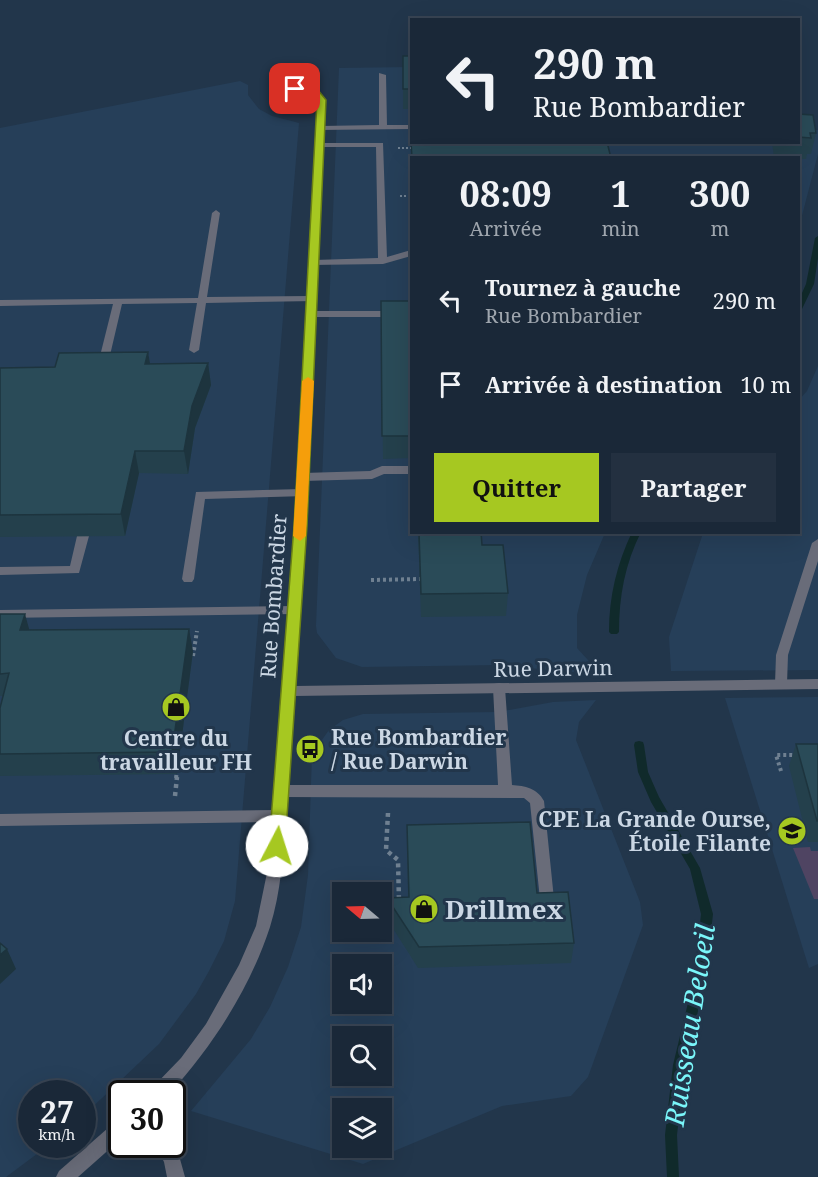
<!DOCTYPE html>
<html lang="fr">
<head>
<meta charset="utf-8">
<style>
	:root { --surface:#1a2838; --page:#233040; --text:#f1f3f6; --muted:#9fa6ae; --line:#384453; --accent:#a6c821 }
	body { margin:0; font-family:"Noto Serif",serif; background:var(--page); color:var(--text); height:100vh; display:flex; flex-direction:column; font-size:22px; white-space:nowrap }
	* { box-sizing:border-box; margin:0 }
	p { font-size:20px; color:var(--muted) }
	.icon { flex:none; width:33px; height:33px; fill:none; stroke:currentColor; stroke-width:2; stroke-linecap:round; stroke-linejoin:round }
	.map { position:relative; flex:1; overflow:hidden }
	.details { position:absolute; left:410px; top:156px; width:390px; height:378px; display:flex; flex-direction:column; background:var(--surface); border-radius:0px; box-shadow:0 6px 24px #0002,0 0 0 2px var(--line) }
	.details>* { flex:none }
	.hud { position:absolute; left:410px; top:18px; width:390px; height:126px; border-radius:0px; box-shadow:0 6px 24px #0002,0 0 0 2px var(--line); background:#1a2838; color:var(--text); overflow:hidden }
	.needle { width:39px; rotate:289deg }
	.tools { position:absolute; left:332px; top:882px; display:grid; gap:12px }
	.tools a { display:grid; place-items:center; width:60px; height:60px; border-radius:0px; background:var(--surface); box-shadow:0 6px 24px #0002,0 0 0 2px var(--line); font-size:30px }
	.speed { position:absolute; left:18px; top:1080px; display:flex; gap:12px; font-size:30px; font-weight:700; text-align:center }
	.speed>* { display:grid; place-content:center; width:78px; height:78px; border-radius:50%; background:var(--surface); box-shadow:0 6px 24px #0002,0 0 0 2px var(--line); line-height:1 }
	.speed small { font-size:15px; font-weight:400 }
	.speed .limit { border:3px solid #111; border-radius:9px; background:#fff; color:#111 }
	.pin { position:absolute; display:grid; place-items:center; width:51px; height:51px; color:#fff; margin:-26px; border-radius:12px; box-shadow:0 3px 9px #0006 }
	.me { position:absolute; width:66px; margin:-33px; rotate:5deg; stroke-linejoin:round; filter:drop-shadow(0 0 4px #0008) }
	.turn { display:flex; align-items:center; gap:21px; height:126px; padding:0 24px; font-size:27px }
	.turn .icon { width:78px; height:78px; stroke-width:2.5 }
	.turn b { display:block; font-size:42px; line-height:51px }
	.eta { display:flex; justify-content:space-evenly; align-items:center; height:102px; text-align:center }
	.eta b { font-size:36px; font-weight:700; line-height:42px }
	.action { display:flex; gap:12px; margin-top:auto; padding:12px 24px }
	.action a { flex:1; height:69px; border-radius:0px; background:var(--accent); color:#111; font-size:24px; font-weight:700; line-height:69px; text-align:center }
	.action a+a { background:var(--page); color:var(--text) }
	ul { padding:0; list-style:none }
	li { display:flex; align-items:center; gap:18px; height:84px; padding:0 24px }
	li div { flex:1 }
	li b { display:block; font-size:22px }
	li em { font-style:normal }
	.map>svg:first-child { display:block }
	.built { fill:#263f59; fill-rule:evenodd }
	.green { fill:#4f4462 }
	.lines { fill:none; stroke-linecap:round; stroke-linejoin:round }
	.stream { fill:#102a2b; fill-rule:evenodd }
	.path-far2 { stroke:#6f8091; stroke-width:2; stroke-dasharray:2 2; stroke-linecap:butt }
	.path-far1 { stroke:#6f8091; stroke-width:4; stroke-dasharray:3 3; stroke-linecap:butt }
	.path { stroke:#6f8091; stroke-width:4.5; stroke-dasharray:4 4; stroke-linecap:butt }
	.lane { fill:#696c79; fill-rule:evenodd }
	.street { fill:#696c79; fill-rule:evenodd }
	.wall { fill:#24404c }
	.shaded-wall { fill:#1d343e }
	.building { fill:#2a4b58; stroke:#1d343e; stroke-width:1.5 }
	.route { fill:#a6c821; stroke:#6c8215; stroke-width:1.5 }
	.slow { fill:#f59e0b }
	.labels { text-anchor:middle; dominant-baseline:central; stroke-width:6; stroke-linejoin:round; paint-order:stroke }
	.street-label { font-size:21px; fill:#cbd7e4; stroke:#22364b }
	.poi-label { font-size:21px; font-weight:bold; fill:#cbd7e4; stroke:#22364b; text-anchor:start }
	.near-poi-label { font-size:26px; font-weight:bold; fill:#cbd7e4; stroke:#22364b; text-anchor:start }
	.near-water-label { font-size:27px; font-style:italic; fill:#7af6fa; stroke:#22364b }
</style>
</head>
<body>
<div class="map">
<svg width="818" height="1177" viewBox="0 0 818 1177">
	<rect width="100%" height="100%" fill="#22364b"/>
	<!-- built -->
	<g class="built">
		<polygon points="411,67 411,142 798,142 798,131 818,130 818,154 798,231 798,158 411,158 411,532 605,533 587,575 577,615 577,648 598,671 568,672 500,665 362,667 336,658 317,633 316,626 339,68"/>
		<polygon points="240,81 248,85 248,95 259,109 272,116 299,123 235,901 224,941 209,971 196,994 159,1044 83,1116 82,1094 32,1094 32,1144 49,1145 6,1177 0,1177 0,128"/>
		<polygon points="818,366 818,670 671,671 669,637 703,533 798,532 798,401 807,391"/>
		<polygon points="818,697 818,964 809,968 725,698"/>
		<path d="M 596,700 L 579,722 L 576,740 L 640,902 L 643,925 L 588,1077 L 571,1096 L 502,1106 L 363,1164 L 191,1111 L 251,1039 L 270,1007 L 288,967 L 301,927 L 308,875 L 312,754 L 329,730 L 343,720 L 363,714 L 498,712 L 553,702 ZM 342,892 L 381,892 L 381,932 L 342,932 ZM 342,964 L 381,964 L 381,1004 L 342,1004 ZM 342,1036 L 381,1036 L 381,1076 L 342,1076 ZM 342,1108 L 381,1108 L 381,1148 L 342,1148 Z"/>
	</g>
	<!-- green -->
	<polygon class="green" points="810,847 811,851 818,851 818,899 814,899 793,848"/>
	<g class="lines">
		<!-- stream -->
		<g class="stream">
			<polygon points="818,236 818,258 814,284 802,309 798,311 798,302 806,284 815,238"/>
			<path d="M 632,532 L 641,532 C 625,564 619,596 619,632 L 617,634 L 611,634 L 609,632 C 609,596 617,564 632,532 Z"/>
			<polygon points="639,741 643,742 644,745 648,772 659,797 700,868 713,914 706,978 685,1065 677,1135 679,1177 667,1177 665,1135 673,1065 694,978 701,914 690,869 651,802 638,772 634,745 635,742"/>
		</g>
		<!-- path-far2 -->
		<g class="path-far2">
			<polyline points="398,148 414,148"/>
			<polyline points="400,196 411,196"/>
		</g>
		<!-- path-far1 -->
		<g class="path-far1">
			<polyline points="371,580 420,579"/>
			<polyline points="193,656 197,631"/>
			<polyline points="781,771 776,755 796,755"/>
			<polyline points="176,778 177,771"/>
		</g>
		<!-- path -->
		<g class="path">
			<polyline points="175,796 177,777"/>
			<polyline points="388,813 386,850 398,860 399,902"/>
		</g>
		<!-- lane -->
		<g class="lane">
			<polygon points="379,73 386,75 387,125 411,125 411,129 318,130 318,126 321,126 379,125"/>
			<polygon points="317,143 383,143 387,257 411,250 411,256 383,264 311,265 309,263 314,260 378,258 376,147 320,147 316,145"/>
			<polygon points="594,154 640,156 644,158 594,158"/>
			<polygon points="216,210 220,213 207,297 312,296 317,299 315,301 206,303 199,350 194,353 189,350 197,303 122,304 107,368 102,371 97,368 113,304 0,306 0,300 198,298 212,213"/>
			<polygon points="411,305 411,311 390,317 312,317 307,314 312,311 390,311"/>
			<polygon points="382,466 411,466 411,474 384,474 372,479 303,481 297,477 303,473 370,471"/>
			<polygon points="302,489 306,490 308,493 306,496 205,499 194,579 192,582 184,582 182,579 196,492"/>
			<polygon points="83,532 89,536 79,573 0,575 0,567 70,566 77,536"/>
			<polygon points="818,539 818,561 788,655 787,684 786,687 776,687 775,684 776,655 812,543"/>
			<polygon points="295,606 301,610 295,614 0,618 0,610"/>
			<path d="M 499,683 L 504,684 L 505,688 L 512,785 C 525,786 537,788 544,801 L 555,909 L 553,914 L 548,916 L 543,914 L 541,909 L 530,803 L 524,798 L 281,797 L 276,795 L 274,791 L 276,787 L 281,785 L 498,785 L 493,688 L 494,684 Z"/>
			<polygon points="279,810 284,812 286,816 284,820 279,822 0,826 0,814"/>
			<polygon points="155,1144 172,1144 180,1159 185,1177 167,1177 164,1162"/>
		</g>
		<!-- street -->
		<g class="street">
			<path d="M 292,87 L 318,90 L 326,100 L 306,526 L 295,686 L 818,679 L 818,689 L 294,696 C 291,737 288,778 286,819 C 283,855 281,892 270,927 C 250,988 213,1046 169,1094 L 150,1094 L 152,1088 L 181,1058 L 206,1024 L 239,965 L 256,926 L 268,868 L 294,526 L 318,100 L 313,94 L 292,91 Z"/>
			<polygon points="122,1119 122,1138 78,1177 56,1177 59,1171 116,1121"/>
		</g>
	</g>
	<!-- wall -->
	<g class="wall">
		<rect x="403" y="56" width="8" height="53"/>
		<polygon points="798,114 816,133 811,154 807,154 806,159 798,159 798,158 774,157 772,142 798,142"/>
		<polygon points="381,301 411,301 411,458 383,459"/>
		<polygon points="208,363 211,385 195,428 188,474 139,473 125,536 0,537 0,368 55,367 150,364"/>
		<polygon points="418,532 481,532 482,545 508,593 506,616 421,617"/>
		<polygon points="0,614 30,630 193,651 177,774 0,776 0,708 3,696 0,696"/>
		<polygon points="796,744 818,744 818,842 808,842 789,766"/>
		<polygon points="407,825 537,893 574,943 571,963 418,968 387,919 387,898 408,897"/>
	</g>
	<!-- shaded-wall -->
	<g class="shaded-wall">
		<polygon points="148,352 152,375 145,364"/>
		<polygon points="208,363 211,385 195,428 188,474 184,451 192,406"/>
		<polygon points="135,451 139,473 125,536 121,514"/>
		<polygon points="25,614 31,636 20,630"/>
		<polygon points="189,629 193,651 177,774 172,752"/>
		<polygon points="7,949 16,969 0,984 0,955"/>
	</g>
	<!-- building -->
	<g class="building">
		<rect x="403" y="56" width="8" height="33"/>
		<polygon points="798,114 813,115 816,133 810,133 811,138 798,137"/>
		<polygon points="411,142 607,142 611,158 412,158"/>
		<polygon points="381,301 411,301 411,436 382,436"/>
		<polygon points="148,352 145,364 208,363 192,406 184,451 135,451 121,514 0,515 0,368 55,367 59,353"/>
		<polygon points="419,532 481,532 482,545 503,545 508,593 421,594"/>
		<polygon points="0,614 25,614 20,630 189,629 172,752 0,754 0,708 9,673 0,674"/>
		<polygon points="796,744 818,744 818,821 817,821"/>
		<polygon points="530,822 537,893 568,892 574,943 419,947 387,898 409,897 407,825"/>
		<polygon points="0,943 7,949 0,955"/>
	</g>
	<!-- route -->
	<polygon class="route" points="295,87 318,90 326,100 307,526 285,846 282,851 277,853 271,851 269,846 294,526 317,101 312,94 292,91 292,88"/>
	<!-- slow -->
	<polygon class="slow" points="308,377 314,381 306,536 300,541 293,536 302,381"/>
	<!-- icons -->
	<defs>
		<g id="shop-disc" transform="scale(1.5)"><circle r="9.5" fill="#a6c821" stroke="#22364b"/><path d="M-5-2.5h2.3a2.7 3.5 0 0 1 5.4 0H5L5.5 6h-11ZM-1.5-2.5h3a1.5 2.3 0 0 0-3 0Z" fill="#111"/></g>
		<g id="bus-disc" transform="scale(1.5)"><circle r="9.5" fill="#a6c821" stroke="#22364b"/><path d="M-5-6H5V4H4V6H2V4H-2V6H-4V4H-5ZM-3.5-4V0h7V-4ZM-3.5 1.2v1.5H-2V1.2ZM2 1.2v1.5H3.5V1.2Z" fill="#111"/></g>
		<g id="school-disc" transform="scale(1.5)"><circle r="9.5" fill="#a6c821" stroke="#22364b"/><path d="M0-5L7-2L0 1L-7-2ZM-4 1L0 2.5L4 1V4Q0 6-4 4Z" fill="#111"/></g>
	</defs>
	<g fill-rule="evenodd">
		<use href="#shop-disc" x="176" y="707"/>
		<use href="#bus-disc" x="310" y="749"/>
		<use href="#school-disc" x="792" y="831"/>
		<use href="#shop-disc" x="424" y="909"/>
	</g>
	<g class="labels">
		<!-- street labels -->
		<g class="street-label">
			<text transform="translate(273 596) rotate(-86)">Rue Bombardier</text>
			<text transform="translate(553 668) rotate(-1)">Rue Darwin</text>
		</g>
		<!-- poi labels -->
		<g class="poi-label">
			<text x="331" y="737">Rue Bombardier<tspan x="331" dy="24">/ Rue Darwin</tspan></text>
			<text x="176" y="738" text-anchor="middle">Centre du<tspan x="176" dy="24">travailleur FH</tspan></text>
			<text x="771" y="819" text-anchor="end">CPE La Grande Ourse,<tspan x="771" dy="24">Étoile Filante</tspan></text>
		</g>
		<!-- near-poi labels -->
		<g class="near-poi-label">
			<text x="445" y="909">Drillmex</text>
		</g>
		<!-- near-water labels -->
		<g class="near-water-label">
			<text transform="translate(689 1025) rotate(-81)">Ruisseau Beloeil</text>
		</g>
	</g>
</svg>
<div class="tools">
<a><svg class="needle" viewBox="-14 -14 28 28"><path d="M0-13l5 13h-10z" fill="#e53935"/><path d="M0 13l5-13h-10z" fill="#9fa6ae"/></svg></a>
<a><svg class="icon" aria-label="sound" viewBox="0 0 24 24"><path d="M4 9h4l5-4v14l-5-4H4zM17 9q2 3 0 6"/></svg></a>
<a><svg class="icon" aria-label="search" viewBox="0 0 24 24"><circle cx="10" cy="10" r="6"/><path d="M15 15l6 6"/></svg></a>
<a><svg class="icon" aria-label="layers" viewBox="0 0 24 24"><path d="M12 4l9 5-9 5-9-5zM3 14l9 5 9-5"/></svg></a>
</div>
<div class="speed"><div>27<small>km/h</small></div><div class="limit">30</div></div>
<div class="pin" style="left:295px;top:89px;background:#d93025"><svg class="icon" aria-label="arrive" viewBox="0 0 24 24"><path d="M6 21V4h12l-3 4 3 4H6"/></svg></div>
<svg class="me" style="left:277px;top:846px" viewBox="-20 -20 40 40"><circle r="19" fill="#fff"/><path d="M0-13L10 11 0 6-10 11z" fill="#a6c821"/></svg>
<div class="hud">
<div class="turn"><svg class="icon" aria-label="left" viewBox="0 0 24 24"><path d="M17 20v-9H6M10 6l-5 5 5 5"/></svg><div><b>290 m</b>Rue Bombardier</div></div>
</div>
<section class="details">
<div class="eta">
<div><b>08:09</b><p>Arrivée</p></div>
<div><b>1</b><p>min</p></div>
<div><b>300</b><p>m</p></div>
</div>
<ul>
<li><svg class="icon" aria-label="left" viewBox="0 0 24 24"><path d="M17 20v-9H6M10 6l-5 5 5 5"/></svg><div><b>Tournez à gauche</b><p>Rue Bombardier</p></div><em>290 m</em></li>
<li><svg class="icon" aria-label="arrive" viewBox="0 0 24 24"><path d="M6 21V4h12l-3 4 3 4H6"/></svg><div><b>Arrivée à destination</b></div><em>10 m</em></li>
</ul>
<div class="action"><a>Quitter</a><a>Partager</a></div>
</section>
</div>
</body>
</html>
